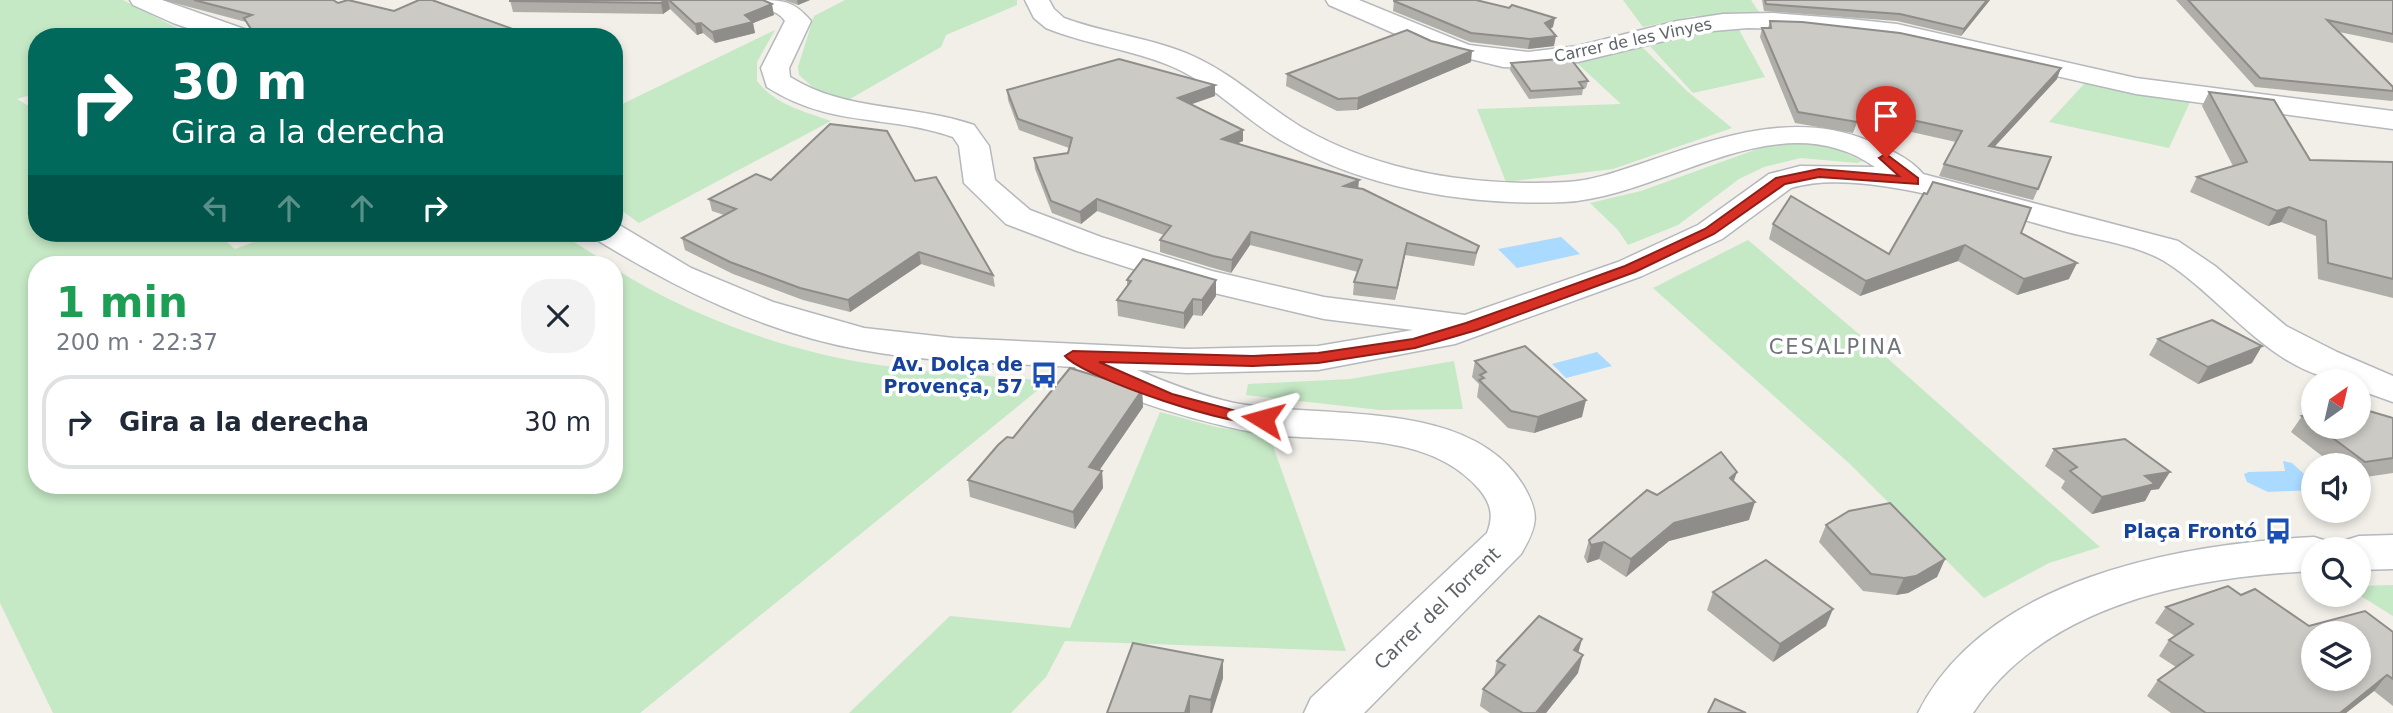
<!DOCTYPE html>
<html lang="es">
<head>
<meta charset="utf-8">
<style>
	:root { --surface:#fff; --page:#f2f2f3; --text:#1f2937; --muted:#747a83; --line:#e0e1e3 }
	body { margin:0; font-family:"DejaVu Sans",sans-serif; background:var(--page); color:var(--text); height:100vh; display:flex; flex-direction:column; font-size:26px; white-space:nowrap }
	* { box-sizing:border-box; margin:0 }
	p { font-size:23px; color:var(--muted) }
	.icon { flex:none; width:38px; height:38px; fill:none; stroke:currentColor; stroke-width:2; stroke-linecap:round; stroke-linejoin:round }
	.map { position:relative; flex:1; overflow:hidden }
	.sheet { position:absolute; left:28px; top:256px; width:595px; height:238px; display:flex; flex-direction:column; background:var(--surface); border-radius:28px; box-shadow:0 4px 10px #0003 }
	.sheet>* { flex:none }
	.guide { position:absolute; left:28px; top:28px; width:595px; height:214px; border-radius:28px; box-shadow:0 4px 10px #0003; background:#00695c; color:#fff; overflow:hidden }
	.needle { width:46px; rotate:34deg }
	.fabs { position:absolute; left:2301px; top:369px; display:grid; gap:14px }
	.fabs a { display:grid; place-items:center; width:70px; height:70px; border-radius:50%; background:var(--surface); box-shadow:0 4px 10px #0003; font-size:35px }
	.pin { position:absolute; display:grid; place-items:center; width:60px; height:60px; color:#fff; margin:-72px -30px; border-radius:50% 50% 50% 0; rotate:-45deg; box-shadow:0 0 7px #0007 }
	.pin .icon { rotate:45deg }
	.me { position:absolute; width:77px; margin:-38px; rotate:278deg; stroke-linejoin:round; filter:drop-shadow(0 0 5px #0008) }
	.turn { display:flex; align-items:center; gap:24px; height:147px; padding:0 28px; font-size:32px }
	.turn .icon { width:91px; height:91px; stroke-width:2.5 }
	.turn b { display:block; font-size:49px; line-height:60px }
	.lanes { display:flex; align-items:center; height:66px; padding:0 28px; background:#0003; justify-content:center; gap:35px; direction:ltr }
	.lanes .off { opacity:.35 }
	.round { display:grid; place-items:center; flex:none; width:74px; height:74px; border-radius:28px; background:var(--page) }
	.headline { display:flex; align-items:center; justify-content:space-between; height:119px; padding:0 28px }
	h1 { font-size:42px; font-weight:600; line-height:52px; color:#1e9e55 }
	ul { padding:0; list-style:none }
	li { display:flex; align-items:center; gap:21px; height:94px; margin:0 14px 10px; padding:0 14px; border:4px solid var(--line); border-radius:28px }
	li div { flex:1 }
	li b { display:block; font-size:26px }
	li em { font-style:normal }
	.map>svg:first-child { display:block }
	.green { fill:#c5e8c5 }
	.water { fill:#aadaff }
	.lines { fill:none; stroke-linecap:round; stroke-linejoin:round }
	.minor-casing { stroke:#b5b8bc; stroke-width:3 }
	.minor { fill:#fff; fill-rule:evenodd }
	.wall { fill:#afaea9 }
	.shaded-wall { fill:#8f8d8a }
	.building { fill:#cccac5; stroke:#8f8d8a; stroke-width:2; fill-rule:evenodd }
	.route { fill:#d93025; stroke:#8d1f18; stroke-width:2 }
	.labels { text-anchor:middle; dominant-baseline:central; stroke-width:7; stroke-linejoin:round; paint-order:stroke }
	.far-street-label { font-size:16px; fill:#5f6368; stroke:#fff }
	.transit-label { font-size:19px; font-weight:bold; fill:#164399; stroke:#fff; text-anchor:end }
	.street-label { font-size:19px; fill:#5f6368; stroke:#fff }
	.neighbourhood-label { font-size:21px; letter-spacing:2px; fill:#70757a; stroke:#fff }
</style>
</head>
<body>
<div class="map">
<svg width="2393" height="713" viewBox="0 0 2393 713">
	<rect width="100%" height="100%" fill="#f1efe8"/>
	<!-- green -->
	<g class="green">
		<path d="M 0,0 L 123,0 L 194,37 L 37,37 L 37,93 L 17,99 L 37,111 L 37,233 L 216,233 L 235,249 L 279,233 L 560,233 L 609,264 L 37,264 L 37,485 L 614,485 L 614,268 C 690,317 789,352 879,365 C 935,373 992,376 1049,381 L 640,713 L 53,713 L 0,603 Z"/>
		<polygon points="845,0 1017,0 1017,5 946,35 941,47 848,100 814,88 799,75 798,67 814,16"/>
		<polygon points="1623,0 1751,0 1761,15 1694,16 1643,27"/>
		<polygon points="1738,28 1765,77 1693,93 1648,44 1692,32"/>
		<path d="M 775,30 L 757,62 L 757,81 C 776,105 803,111 831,121 L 639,223 L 614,205 L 614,108 Z"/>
		<polygon points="1641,46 1687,91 1732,128 1613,169 1506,182 1477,109 1621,104 1577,63"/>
		<polygon points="2085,83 2190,102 2169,148 2049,122"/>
		<polygon points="1797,142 1831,147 1863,161 1857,163 1801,158 1764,167 1739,179 1678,225 1628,245 1618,230 1590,203 1641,191 1760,148"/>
		<polygon points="1748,240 1886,357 2100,547 2049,563 1984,598 1850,464 1653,288"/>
		<polygon points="1454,361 1463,409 1380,410 1246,395 1248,384 1350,379"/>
		<polygon points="1160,412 1216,427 1269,435 1346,651 1065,641 1046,677 1011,713 849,713 950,616 1070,628"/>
		<polygon points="2393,585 2393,616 2359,595 2359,586"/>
	</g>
	<!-- water -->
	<g class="water">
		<polygon points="1561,237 1580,254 1517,268 1498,249"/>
		<polygon points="1597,352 1612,366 1566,378 1552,364"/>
		<polygon points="2283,461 2292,463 2313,482 2313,490 2268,492 2247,482 2244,474 2249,472 2285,471"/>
	</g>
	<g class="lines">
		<!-- minor casing -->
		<g class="minor-casing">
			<g id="minor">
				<polygon points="130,0 162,0 250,31 254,37 214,37 173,23 133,5"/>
				<path d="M 754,0 C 783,0 793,0 811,21 L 789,68 L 790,77 C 846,112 913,104 974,125 L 989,146 L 995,180 L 1030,210 L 1101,237 L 1212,271 L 1324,297 L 1465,315 L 1618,262 L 1698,225 L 1769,174 L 1800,166 L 1875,167 C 1777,99 1665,197 1564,202 C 1469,206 1365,189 1282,141 C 1244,119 1214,85 1173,67 C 1132,49 1087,45 1046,28 L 1034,18 L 1025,0 L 1049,0 L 1054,9 L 1064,18 C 1107,34 1154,38 1195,57 C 1234,75 1265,105 1301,127 C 1379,173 1478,187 1567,182 C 1596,180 1622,170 1649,161 C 1719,137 1796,110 1869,141 C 1887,148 1910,158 1923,174 L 2178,241 L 2215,266 L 2286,326 L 2337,352 L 2393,376 L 2393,402 L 2359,390 L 2359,382 C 2276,382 2226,299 2164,261 C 2137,245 2098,240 2067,232 C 1996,213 1862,166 1791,188 L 1722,239 L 1642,276 L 1455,344 L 1318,370 L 1187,373 L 1137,370 C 1168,383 1201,396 1234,403 C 1321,420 1469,397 1523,485 C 1540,514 1538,525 1521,554 L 1364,713 L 1304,713 L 1311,698 L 1487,533 C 1494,516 1491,503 1479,489 C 1427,429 1335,443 1264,434 C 1227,429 1094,395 1075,367 C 1004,363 932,363 862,350 C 766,333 679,290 597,240 L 592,233 L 614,233 L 614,224 L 621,226 L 691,268 L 773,302 L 864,328 L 954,338 L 1187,349 L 1318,346 L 1413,330 L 1324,319 L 1189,287 L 1077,251 L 1006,224 L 964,183 L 959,146 L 953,137 C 887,114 831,128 767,87 L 761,68 L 785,21 C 778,9 762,11 754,0 Z"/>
				<polygon points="1326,0 1359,0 1469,45 1528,52 1578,46 1677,21 1723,14 1773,13 1850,19 1897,24 2136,78 2393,111 2393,129 2136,94 1897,40 1799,29 1748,28 1701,32 1578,62 1528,68 1503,67 1430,49 1329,5"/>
				<polygon points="2393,535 2393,569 2359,570 2359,550 2338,550 2343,541 2359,536"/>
				<path d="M 2314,537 L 2330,542 L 2335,550 L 2314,550 L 2314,571 C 2192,577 2045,603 1973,713 L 1918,713 C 1986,578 2178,544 2314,537 Z"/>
			</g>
		</g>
		<!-- minor -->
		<use href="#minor" class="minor"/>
	</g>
	<!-- wall -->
	<g class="wall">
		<polygon points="163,0 333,0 338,3 394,11 250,29 246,22"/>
		<polygon points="510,0 763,0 774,15 753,23 755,33 715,43 703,33 697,35 670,9 663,14 513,12"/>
		<polygon points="784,0 810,0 798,5"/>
		<polygon points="1394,0 1553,27 1550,29 1554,46 1528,49 1470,42 1393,11"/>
		<polygon points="1762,0 1990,0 1961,36 1897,21 1764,11"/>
		<polygon points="2176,0 2393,0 2393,43 2339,32 2393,87 2393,100 2392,101 2255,87"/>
		<polygon points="1770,21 2057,79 1994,147 2038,189 2033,200 1939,176 1944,164 1956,142 1858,120 1853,133 1795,123 1760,37 1762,28 1768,28"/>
		<polygon points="1471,62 1357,110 1337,111 1286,86 1287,74"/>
		<polygon points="1511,63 1588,81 1586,88 1583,89 1582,95 1529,99 1510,70"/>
		<polygon points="1215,85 1215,96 1191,104 1243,130 1243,141 1238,143 1359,188 1479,246 1474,266 1405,255 1395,300 1353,295 1354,282 1358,272 1250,245 1231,273 1213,268 1160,252 1160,240 1164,235 1097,211 1081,224 1052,213 1035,169 1034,158 1068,153 1069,148 1019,130 1008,100 1007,90"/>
		<polygon points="2209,92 2310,160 2393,162 2393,298 2318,279 2316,236 2281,222 2268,226 2190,192 2197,177 2233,166 2202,106"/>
		<polygon points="915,181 993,275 995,287 921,264 850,312 803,300 733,274 685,250 682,238 724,215 712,211 709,199"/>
		<polygon points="1773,224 1889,254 2021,233 2069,279 2017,295 1958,261 1860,296 1769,239"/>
		<polygon points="1127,280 1216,296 1202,316 1193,315 1184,329 1118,316 1117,300 1127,286"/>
		<polygon points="2158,339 2252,363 2198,384 2149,355"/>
		<polygon points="1475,361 1582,417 1534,433 1508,428 1477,397 1479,384 1472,377"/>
		<polygon points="1142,390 1143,407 1099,470 1102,471 1103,488 1075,529 970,497 968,480 1013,438"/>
		<polygon points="2314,414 2314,427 2359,427 2393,418 2393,473 2359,478 2359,466 2335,466 2291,432 2302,416"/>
		<polygon points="2054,449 2159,489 2151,490 2145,501 2092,514 2061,488 2065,481 2045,466"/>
		<polygon points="1734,481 1749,520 1669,541 1626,577 1599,559 1587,563 1584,557 1589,540 1657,495"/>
		<polygon points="1826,525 1945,559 1937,577 1908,593 1896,595 1863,591 1819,542"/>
		<polygon points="1713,592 1826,626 1773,662 1707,610"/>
		<polygon points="2241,595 2309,626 2393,632 2393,706 2374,691 2346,713 2171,713 2147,696 2158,680 2176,667 2159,656 2169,640 2175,636 2155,623 2166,607"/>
		<polygon points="1582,639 1578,653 1578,673 1546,713 1490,713 1480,706 1483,689 1494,677 1497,661"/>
		<polygon points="1223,660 1223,678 1212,713 1107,713"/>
	</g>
	<!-- shaded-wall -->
	<g class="shaded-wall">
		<polygon points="665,0 668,0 670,9 663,14 661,3"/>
		<polygon points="797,0 810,0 798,5"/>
		<polygon points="1987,0 1990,0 1961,36 1964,29"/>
		<polygon points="772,4 774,15 753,23 755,33 715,43 712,32 745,15"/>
		<polygon points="1555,18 1553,27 1543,32 1545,23"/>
		<polygon points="701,23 703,33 697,35 695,24"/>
		<polygon points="1556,36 1554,46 1528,49 1530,39"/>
		<polygon points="1472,51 1471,62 1357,110 1358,98"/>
		<polygon points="2061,68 2057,79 1985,157 1989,146"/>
		<polygon points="1215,85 1215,96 1178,109 1178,98"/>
		<polygon points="1243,130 1243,141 1221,150 1222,139"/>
		<polygon points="1359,180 1358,191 1344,186"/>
		<polygon points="1097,199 1097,211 1081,224 1080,212"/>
		<polygon points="2289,207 2281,222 2268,226 2277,211"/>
		<polygon points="1251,232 1250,245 1231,273 1232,260"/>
		<polygon points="1407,243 1405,255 1395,300 1397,288"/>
		<polygon points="1965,245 1958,261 1860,296 1866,281"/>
		<polygon points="919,252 921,264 850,312 848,300"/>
		<polygon points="2077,263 2069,279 2017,295 2024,279"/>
		<polygon points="1216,280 1216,296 1202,316 1202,300"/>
		<polygon points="1193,299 1193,315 1184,329 1184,313"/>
		<polygon points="2262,346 2252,363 2198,384 2208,367"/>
		<polygon points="1142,390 1143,407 1090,484 1089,467"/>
		<polygon points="1586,400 1582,417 1534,433 1538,417"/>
		<polygon points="1102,471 1103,488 1075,529 1073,512"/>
		<polygon points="1737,472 1731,489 1730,478"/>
		<polygon points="2170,472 2159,489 2151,490 2145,501 2092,514 2102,497 2145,476"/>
		<polygon points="1755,502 1749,520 1669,541 1626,577 1631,559 1674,523"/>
		<polygon points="1604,542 1599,559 1587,563 1591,545"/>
		<polygon points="1945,559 1937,577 1908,593 1896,595 1904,578"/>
		<polygon points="1833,609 1826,626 1773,662 1780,644"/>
		<polygon points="1582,639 1577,657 1574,650"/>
		<polygon points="1583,655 1578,673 1546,713 1536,713"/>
		<polygon points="1223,660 1223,678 1212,713 1210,713 1211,700"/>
		<polygon points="2387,675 2374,691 2346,713 2340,713"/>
		<polygon points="1190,696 1190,713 1185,713"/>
	</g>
	<!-- building -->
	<g class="building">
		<polygon points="194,0 333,0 338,3 348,0 394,11 419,0 432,0 535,37 196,37 214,30 251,29 244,18 252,15"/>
		<polygon points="510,0 665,0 661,3 510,1"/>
		<polygon points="669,0 763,0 772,4 745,15 753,22 712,32 701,23 695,24"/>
		<polygon points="1394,0 1476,0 1509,8 1512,5 1555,18 1545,23 1556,36 1530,39 1471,33 1394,1"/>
		<polygon points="1765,0 1987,0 1964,29 1900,14 1766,4"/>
		<polygon points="2188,0 2393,0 2393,34 2327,20 2393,87 2393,91 2260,78"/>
		<polygon points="1770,21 1802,22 1900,33 2061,68 1989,146 2051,157 2038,189 1944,164 1962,131 1862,109 1857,122 1798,112 1762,28 1771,28"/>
		<polygon points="1407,30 1431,41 1472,51 1358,98 1338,99 1287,74"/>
		<polygon points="1570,58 1588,81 1579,82 1583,88 1531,91 1511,63"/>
		<polygon points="1119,59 1215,85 1178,98 1243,130 1222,139 1359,180 1344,186 1363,189 1479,246 1476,253 1407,243 1397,288 1354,282 1362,260 1251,232 1232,260 1213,256 1160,240 1171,226 1097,199 1080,212 1051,201 1034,158 1068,153 1072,138 1018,119 1007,90"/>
		<polygon points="2209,92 2274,100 2310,160 2393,162 2393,279 2328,263 2326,221 2289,207 2277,211 2197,177 2247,162"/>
		<polygon points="830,124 887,131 915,181 936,177 993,275 919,252 848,300 800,288 730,262 682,238 736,209 709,199 756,174 771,180"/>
		<polygon points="1933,182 2031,208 2021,233 2077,263 2024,279 1965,245 1866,281 1773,224 1791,196 1889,254 1924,193 1927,194"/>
		<polygon points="1143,259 1216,280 1202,300 1193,299 1184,313 1117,300 1131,281 1127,280"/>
		<polygon points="2212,320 2262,346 2208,367 2158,339"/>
		<polygon points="1525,346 1586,400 1538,417 1511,411 1479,380 1484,378 1480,375 1486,372 1475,361"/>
		<polygon points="1070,368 1142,390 1089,467 1102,471 1073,512 968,480 998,445 1007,437 1013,438"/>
		<polygon points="2359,408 2393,418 2393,458 2365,462 2318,427 2359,427"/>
		<polygon points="2314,414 2314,424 2302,416"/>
		<polygon points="2125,439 2170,472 2145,476 2155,484 2102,497 2070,471 2077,467 2054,449"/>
		<polygon points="1721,452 1737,472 1730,478 1755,502 1674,523 1631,559 1604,542 1591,545 1589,540 1647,490 1657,495"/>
		<polygon points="1890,503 1945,559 1916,576 1904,578 1871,574 1826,525 1849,511"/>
		<polygon points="1766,560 1833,609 1780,644 1713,592"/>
		<path d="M 2228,586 L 2241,595 L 2255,589 L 2309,626 L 2365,611 L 2393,632 L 2393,679 L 2387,675 L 2340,713 L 2206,713 L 2158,680 L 2193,655 L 2169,640 L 2193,624 L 2166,607 ZM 2314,634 L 2359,634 L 2359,679 L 2314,679 Z"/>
		<polygon points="1539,616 1582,639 1574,650 1583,655 1536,713 1523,713 1483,689 1505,665 1497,661"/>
		<polygon points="1133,643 1223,660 1211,700 1190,696 1185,713 1107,713"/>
		<polygon points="1715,699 1746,713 1708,713"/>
	</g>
	<!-- route -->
	<path class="route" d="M 1886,154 L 1918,178 L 1918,184 L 1819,177 L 1785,184 L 1714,234 L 1635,272 L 1477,330 L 1415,348 L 1318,363 L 1253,366 L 1099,362 L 1172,394 L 1236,411 L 1269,415 L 1271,419 L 1269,423 C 1240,431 1084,378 1065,356 L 1073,351 L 1253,356 L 1318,353 L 1413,339 L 1466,323 L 1625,266 L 1705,229 L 1776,178 L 1819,169 L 1899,176 L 1879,158 Z"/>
	<!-- icons -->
	<defs>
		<g id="bus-bare" transform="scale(2.1)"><path d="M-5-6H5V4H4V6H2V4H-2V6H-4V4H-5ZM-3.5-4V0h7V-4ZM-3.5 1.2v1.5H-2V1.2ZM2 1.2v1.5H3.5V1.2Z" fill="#1a4fb4" stroke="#fff" stroke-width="2.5" paint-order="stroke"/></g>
	</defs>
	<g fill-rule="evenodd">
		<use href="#bus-bare" x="1044" y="375"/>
		<use href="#bus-bare" x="2278" y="531"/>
	</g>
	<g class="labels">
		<!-- far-street labels -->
		<g class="far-street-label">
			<text transform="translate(1633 40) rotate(-12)">Carrer de les Vinyes</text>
		</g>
		<!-- transit labels -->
		<g class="transit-label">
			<text x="1023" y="364">Av. Dolça de<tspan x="1023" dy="22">Provença, 57</tspan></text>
			<text x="2257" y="531">Plaça Frontó</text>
		</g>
		<!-- street labels -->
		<g class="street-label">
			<text transform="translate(1437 608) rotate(-44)">Carrer del Torrent</text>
		</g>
		<!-- neighbourhood labels -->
		<g class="neighbourhood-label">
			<text x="1836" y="347">CESALPINA</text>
		</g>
	</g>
</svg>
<div class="fabs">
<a><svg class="needle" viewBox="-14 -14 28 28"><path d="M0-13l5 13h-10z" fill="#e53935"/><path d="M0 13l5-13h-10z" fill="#747a83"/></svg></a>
<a><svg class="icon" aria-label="sound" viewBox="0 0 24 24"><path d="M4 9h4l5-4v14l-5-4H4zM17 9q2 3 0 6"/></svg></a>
<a><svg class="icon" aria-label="search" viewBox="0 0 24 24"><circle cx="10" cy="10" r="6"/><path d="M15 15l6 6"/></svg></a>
<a><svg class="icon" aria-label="layers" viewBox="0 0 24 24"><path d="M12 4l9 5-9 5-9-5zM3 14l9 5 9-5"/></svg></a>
</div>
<div class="pin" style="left:1886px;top:158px;background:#d93025"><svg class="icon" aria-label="arrive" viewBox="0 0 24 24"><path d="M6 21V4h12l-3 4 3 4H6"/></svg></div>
<svg class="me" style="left:1263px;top:419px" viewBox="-20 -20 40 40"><path d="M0-17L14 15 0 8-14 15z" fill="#d93025" stroke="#fff" stroke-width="4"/></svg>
<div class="guide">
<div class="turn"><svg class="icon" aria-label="right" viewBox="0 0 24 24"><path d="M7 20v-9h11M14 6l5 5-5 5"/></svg><div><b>30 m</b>Gira a la derecha</div></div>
<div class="lanes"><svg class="icon off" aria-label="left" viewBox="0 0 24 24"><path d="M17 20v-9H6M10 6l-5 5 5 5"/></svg><svg class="icon off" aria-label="ahead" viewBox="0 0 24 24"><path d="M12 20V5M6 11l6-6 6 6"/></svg><svg class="icon off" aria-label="ahead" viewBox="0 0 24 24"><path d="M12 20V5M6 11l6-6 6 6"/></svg><svg class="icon" aria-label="right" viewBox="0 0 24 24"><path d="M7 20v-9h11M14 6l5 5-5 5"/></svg></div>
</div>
<section class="sheet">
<div class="headline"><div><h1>1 min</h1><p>200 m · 22:37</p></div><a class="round"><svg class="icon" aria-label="close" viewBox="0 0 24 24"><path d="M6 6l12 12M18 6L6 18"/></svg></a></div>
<ul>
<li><svg class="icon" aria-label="right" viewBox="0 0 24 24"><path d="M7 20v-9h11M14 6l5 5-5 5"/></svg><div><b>Gira a la derecha</b></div><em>30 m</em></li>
</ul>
</section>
</div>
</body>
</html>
